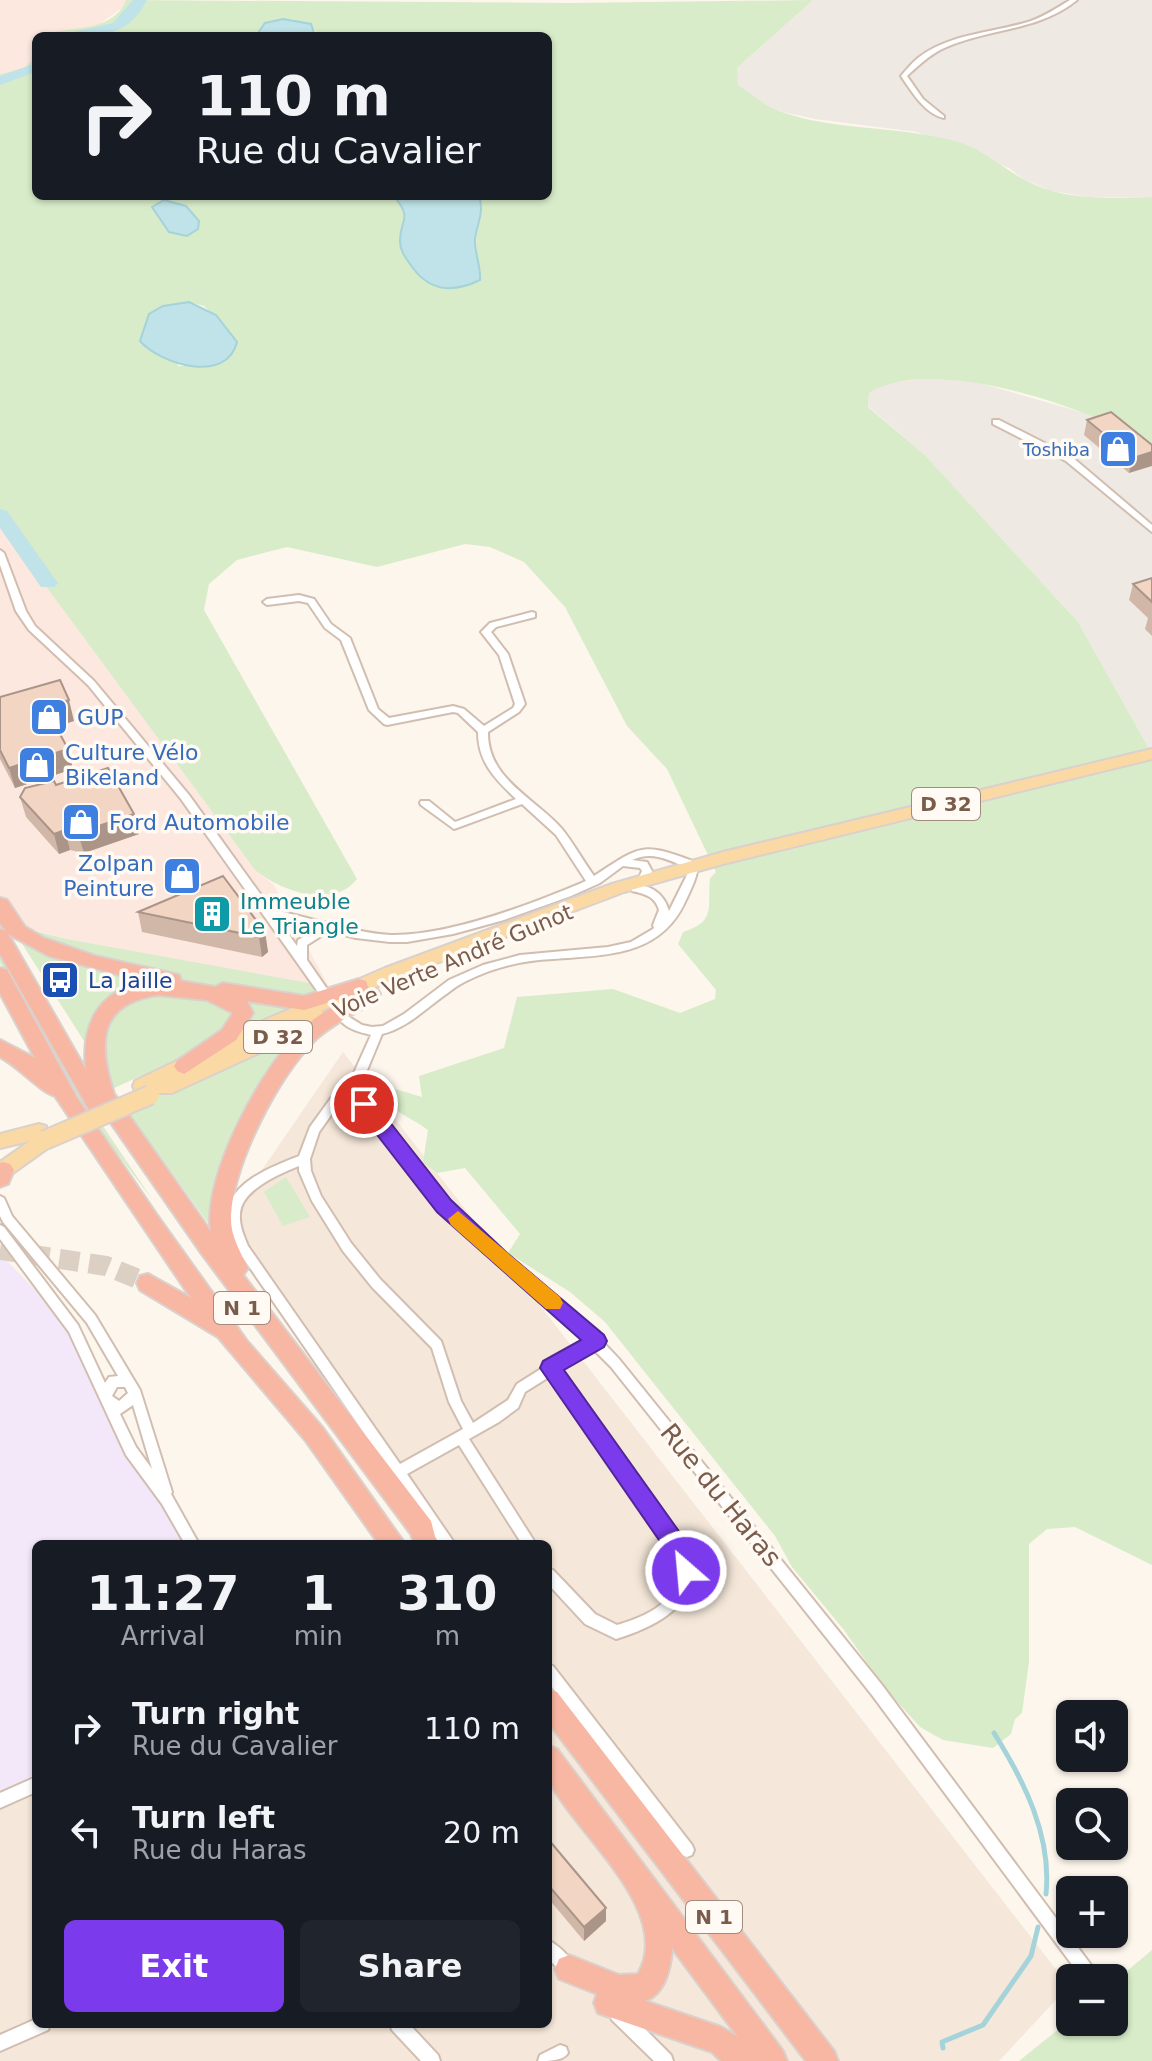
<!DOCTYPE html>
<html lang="en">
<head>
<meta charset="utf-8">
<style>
	:root { --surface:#171b24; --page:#20242c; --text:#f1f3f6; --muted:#9ea1a6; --accent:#7c3aed }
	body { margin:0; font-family:"DejaVu Sans",sans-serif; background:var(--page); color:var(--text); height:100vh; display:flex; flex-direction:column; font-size:30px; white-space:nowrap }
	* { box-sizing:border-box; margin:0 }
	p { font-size:26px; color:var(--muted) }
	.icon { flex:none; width:44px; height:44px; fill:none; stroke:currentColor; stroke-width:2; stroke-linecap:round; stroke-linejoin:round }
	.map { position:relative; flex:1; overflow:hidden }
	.drawer { position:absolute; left:32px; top:1540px; width:520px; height:488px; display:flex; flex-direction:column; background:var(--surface); border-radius:12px; box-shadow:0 2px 6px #0004 }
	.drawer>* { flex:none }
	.top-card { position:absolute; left:32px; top:32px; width:520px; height:168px; border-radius:12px; box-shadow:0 2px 6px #0004; background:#171b24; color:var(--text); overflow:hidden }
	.fabs { position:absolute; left:1056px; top:1700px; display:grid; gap:16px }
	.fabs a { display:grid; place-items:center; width:72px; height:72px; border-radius:12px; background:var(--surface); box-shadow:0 2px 6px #0004; font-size:40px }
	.pin { position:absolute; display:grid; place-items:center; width:68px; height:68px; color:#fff; margin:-34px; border:4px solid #fff; border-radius:50%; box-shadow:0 2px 8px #0007 }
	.me { position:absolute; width:88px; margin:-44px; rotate:333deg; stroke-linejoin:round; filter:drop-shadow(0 0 6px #0008) }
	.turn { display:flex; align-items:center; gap:28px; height:168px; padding:0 32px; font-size:36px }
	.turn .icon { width:104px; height:104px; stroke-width:2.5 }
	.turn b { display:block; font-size:56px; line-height:68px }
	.eta { display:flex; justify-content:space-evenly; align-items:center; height:136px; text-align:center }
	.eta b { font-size:48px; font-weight:600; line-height:56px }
	.cta { display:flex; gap:16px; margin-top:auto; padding:16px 32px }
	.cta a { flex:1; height:92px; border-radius:12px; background:var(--accent); color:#fff; font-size:32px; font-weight:600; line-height:92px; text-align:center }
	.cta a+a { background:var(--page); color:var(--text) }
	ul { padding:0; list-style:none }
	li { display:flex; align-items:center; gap:24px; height:104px; padding:0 32px }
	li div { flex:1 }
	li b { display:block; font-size:30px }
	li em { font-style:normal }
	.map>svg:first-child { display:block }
	.residential { fill:#f5e8da }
	.commercial { fill:#fde8e0 }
	.industrial { fill:#efe9e4 }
	.education { fill:#f3e8fa }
	.green { fill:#d8ecc9; fill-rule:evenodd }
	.water { fill:#bfe3e8; stroke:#a5d3da; stroke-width:2 }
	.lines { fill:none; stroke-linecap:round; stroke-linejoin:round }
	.stream { stroke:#a5d3da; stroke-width:5 }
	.river { fill:#bfe3e8; fill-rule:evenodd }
	.highway-tunnel { stroke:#dcd0c4; stroke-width:20; stroke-dasharray:20 10; stroke-linecap:butt }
	.street-casing { stroke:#d1beb0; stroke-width:4 }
	.primary-casing { stroke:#dad1cd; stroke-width:4 }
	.highway-casing { stroke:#dad1cd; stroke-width:4 }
	.street { fill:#fff; fill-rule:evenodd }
	.primary { fill:#fbd9a5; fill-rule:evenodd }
	.highway { fill:#f7b7a3; fill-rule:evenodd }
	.primary-bridge-casing { stroke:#dad1cd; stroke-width:22; stroke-linecap:butt }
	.primary-bridge { stroke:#fbd9a5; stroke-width:18 }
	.wall { fill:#d1b7a8 }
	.shaded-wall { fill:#aa9588 }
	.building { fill:#f3d5c3; stroke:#aa9588; stroke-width:2 }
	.route { fill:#7c3aed; stroke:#51269a; stroke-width:2 }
	.slow { fill:#f59e0b }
	.labels { text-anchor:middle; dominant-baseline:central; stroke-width:7; stroke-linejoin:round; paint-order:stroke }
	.far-shop-label { font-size:18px; fill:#366cbe; stroke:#fffaf3; text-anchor:end }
	.shield { fill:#fffaf3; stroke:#a28b7f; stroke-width:2 }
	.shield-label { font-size:20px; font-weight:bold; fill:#7a5c4d }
	.shop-label { font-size:22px; fill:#366cbe; stroke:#fffaf3; text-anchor:start }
	.culture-label { font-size:22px; fill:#0d838f; stroke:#fffaf3; text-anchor:start }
	.street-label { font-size:22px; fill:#7a5c4d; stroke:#fffaf3 }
	.transit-label { font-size:22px; fill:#164399; stroke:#fffaf3; text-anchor:start }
	.near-street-label { font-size:26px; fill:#7a5c4d; stroke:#fffaf3 }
</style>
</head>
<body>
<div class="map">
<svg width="1152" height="2061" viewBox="0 0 1152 2061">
	<rect width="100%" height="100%" fill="#fdf6ec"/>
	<!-- residential -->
	<polygon class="residential" points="343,1052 1069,1986 999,2061 0,2061 0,1792 36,1774 36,2024 548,2024 548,1544 442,1544 241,1256 242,1199"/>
	<!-- commercial -->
	<g class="commercial">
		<polygon points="0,0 126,0 123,7 97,26 36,36 32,40 31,61 24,68 0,74"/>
		<polygon points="0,524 255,870 274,885 329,987 67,939 0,921"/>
	</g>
	<!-- industrial -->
	<g class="industrial">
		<polygon points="813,0 1152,0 1152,197 1088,197 1052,191 1025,180 1009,168 917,132 815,119 779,111 761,102 737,85 737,68"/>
		<polygon points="937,378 973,381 1091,415 1123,428 1152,447 1152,754 1078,622 925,455 868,406 869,393 878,387 892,382"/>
	</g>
	<!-- education -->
	<polygon class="education" points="0,1254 74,1329 186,1544 36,1544 36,1774 0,1792"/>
	<!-- green -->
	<g class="green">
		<path d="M 126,0 L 570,3 L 813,0 L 737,68 L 738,85 C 751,94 764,105 779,111 C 836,132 900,125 958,142 C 985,150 1003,169 1027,181 C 1065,201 1110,198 1152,197 L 1152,447 C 1094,408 932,353 869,393 L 868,407 L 925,455 L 1078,622 L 1152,754 L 1152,1565 L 1075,1527 L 1047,1529 L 1029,1544 L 1029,1662 L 1022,1713 L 1015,1719 L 1011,1734 L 993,1748 L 943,1740 L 920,1727 L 884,1687 L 844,1630 L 792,1567 L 775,1536 L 605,1322 L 570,1292 L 508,1253 L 520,1234 L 465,1168 L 437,1173 L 423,1162 L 428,1130 C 414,1119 400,1116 389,1103 L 395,1089 L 422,1097 L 419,1076 L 504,1048 L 517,997 L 613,989 L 680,1013 L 715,999 L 716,990 L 678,944 L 683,932 C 717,921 707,908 710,878 L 716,872 L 667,769 L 627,726 L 565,607 L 524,562 L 490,547 L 465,544 L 377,567 L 287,547 L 237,560 L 209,584 L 204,610 L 357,879 C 333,910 281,891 255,870 L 0,524 L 0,74 L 24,68 L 31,61 L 32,40 L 36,37 L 36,196 L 394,196 C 407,211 406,222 399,239 L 477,254 C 473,233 485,216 479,196 L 548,196 L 548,36 L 315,36 L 316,31 L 291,19 L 265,23 L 258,33 L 260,36 L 38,36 C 66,25 112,35 126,0 ZM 189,302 L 204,306 L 229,330 L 202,366 L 178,366 L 163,306 Z"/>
		<polygon points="10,925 67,939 370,994 153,1093 141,1076 114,1088"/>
		<polygon points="0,950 80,1092 152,1199 74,1097 0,963"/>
		<polygon points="309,1027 279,1051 265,1080 213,1230 127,1110"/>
		<polygon points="286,1177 310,1217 283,1226 264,1192"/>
		<polygon points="1152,1950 1152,2061 1019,2061 1070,2020 1114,2022 1114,1982"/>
	</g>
	<!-- water -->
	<g class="water">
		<polygon points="283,19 311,24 315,36 260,36 258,33 265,23"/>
		<path d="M 394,196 L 479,196 C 485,214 476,224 475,241 C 475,255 481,266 480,280 C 451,294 428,291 410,264 C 405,257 400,250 400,242 C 399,220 414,220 394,196 Z"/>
		<polygon points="164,200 186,206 199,221 198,229 187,236 169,232 152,207"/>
		<path d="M 189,302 L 216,315 L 237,342 C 227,384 161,365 140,341 L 149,314 L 163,306 Z"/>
	</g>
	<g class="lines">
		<!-- stream -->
		<g class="stream">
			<path d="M 994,1733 C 1024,1781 1052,1836 1046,1894"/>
			<polyline points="943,2048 942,2042 983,2025 1031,1956 1038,1927"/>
		</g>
		<!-- river -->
		<g class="river">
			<path d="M 133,0 L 147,0 C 127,40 94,36 55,36 L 113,23 Z"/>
			<polygon points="36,63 36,72 0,85 0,76"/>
			<polygon points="0,509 7,511 55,579 58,583 55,587 41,587 0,528"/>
		</g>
		<!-- highway-tunnel -->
		<polyline class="highway-tunnel" points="0,1250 106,1266 148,1283"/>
		<!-- street casing -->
		<g class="street-casing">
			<g id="street">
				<path d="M 1070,0 L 1077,0 C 1038,32 986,28 942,49 C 928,56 918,66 907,76 L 923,99 L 944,116 L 944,118 C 925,114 912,92 901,76 C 906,70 912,63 918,58 C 950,33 994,33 1031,21 C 1045,16 1057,8 1070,0 Z"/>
				<polygon points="993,420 999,420 1072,457 1152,525 1152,532 1066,461 993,424"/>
				<path d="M 0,550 L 4,553 L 26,611 L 35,626 L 94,681 L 189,795 L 271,909 L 327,923 L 335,922 L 336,925 C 354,930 372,934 391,935 C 450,936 532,904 586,881 L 556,835 L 522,804 L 454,829 L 421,805 L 420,803 L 421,801 L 429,801 L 455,822 L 516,799 C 495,779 478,762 478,732 L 458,713 L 453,712 L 387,725 L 384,724 L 369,710 L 341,640 L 325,628 L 308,603 L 299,601 L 267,605 L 263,602 L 267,599 L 299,595 L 314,599 L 331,624 L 350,638 L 378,709 L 389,718 L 453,706 L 464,709 L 484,726 L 513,708 L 515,704 L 499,655 L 481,632 L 490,623 L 532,612 L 535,613 L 535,617 L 496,627 L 491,632 L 508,654 L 525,704 L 519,712 L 488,732 C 487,779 535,798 562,829 C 574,844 583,861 594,876 C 643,844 642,842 698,863 C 698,876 691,889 685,902 C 660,957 604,955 553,959 C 530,960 508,964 487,972 C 474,977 460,983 449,992 C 427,1007 408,1028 382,1034 L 365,1075 L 363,1090 L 448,1203 L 504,1255 L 572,1311 L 597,1336 L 601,1337 L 603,1342 L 619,1359 L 882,1685 L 1097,1973 L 1100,1978 L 1082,1978 L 872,1695 L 611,1367 L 594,1350 L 559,1371 L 685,1547 C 707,1601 661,1625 616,1639 L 585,1624 L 548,1584 L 548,1568 L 553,1570 L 595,1614 L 617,1625 C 654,1614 686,1598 674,1554 L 549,1377 L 525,1392 L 518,1408 L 499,1422 L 469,1439 L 536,1544 L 522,1544 L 459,1445 L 407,1474 L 455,1544 L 440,1544 L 395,1478 L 392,1477 L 391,1472 L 239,1252 C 234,1240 227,1227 228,1214 C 229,1182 274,1166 299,1156 L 310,1127 L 331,1098 L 352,1089 L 353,1075 L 371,1035 C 359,1032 347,1029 340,1020 L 341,1017 L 349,1017 L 362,1025 L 372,1027 L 383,1026 L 404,1014 L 449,980 L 483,965 L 520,955 L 608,947 L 631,942 L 653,929 L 654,928 L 653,925 L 659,910 C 655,896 645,894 632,891 L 631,888 L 632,885 C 650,884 664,893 669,911 L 690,869 C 670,861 653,850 632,860 L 647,862 L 652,871 L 647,883 L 643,884 L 638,880 L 642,871 L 640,868 L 623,866 L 600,883 L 571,896 L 504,920 L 453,934 L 407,942 L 390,942 L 356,938 L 329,931 L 307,945 L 307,960 L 327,989 L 326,992 L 318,992 L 181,799 L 88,685 L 29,630 L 16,611 L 0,565 ZM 277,918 L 318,928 L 298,940 L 297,946 ZM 355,1097 L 440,1209 L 496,1263 L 564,1319 L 586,1341 L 551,1363 L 546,1364 L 544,1367 L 517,1384 L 508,1400 L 473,1423 L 461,1401 L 441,1341 L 380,1279 L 351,1243 L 321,1196 L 311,1171 L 310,1159 L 319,1132 L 339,1104 ZM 299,1166 L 299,1171 L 312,1201 L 343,1251 L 372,1287 L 432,1348 L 449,1402 L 463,1429 L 400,1464 L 248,1246 C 244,1236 239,1225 240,1214 C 241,1190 279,1174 299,1166 Z"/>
				<path d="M 0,1196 L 4,1198 L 12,1216 L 95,1315 L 140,1390 L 172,1492 L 171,1494 L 199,1544 L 185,1544 L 162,1504 L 126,1455 L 69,1332 L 0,1239 L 0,1225 L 4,1227 L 78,1325 L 105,1383 L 109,1377 L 118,1376 L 87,1323 L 3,1222 L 0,1216 ZM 117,1387 L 125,1387 L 128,1393 L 119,1401 L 112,1396 ZM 133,1405 L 152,1469 L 136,1447 L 120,1414 Z"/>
				<polygon points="548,1664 553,1666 692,1845 694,1850 692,1855 687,1857 682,1855 548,1682"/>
				<polygon points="36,1777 36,1792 0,1808 0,1793"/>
				<path d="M 548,1940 C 558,1945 571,1957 575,1967 L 572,1972 L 567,1975 L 562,1972 L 548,1959 Z"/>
				<polygon points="618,2006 624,2008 671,2055 673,2061 654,2061 612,2020 610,2014 612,2008"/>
				<polygon points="36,2019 36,2024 50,2024 48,2030 0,2051 0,2035"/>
				<polygon points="390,2024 409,2024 438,2055 440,2061 421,2061 392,2030"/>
				<path d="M 560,2045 L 566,2047 L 568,2053 C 563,2061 549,2061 538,2061 L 540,2055 Z"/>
			</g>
		</g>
		<!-- primary casing -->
		<g class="primary-casing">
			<g id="primary">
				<polygon points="1152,749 1152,759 723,864 624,892 397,978 321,1011 329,1017 326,1022 172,1093 158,1093 156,1087 142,1093 135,1091 133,1086 135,1081 237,1032 385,968 612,884 723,852"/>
				<polygon points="39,1124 46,1126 47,1133 52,1135 54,1140 52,1145 10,1175 0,1177 0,1162 30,1141 0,1148 0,1134"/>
			</g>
		</g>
		<!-- highway casing -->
		<g class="highway-casing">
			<g id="highway">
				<path d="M 0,898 L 7,900 L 25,927 L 44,938 L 95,956 L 179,975 L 181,981 L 215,987 L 223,983 L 304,996 L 359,979 L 366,981 L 368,987 L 377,989 L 380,994 L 377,999 C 357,1013 333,1023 315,1040 C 278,1077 233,1163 231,1216 C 230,1235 240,1251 248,1268 L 243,1275 L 431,1521 L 437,1544 L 415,1544 L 411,1534 L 202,1254 L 109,1120 L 95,1120 L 0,954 L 0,929 L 6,931 L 0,923 ZM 8,934 L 49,956 L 146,982 C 98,990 81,1025 86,1070 ZM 158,995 L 207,1000 L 233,1013 L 222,1030 L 177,1061 L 174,1066 L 177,1071 L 184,1074 L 236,1040 L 253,1013 L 247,1001 L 304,1010 L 354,995 C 336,1005 317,1015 302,1029 C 262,1067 202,1176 211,1232 L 114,1094 C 98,1044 97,1004 158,995 Z"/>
				<path d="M 0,968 L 7,970 L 77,1098 L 156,1214 L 247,1341 L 322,1427 L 405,1544 L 379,1544 L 306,1441 L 218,1337 L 140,1290 L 137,1283 L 140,1276 L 148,1274 L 191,1298 L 55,1096 C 40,1092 18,1066 0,1057 L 0,1040 L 35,1058 L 0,993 Z"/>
				<polygon points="3,1162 10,1164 14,1170 8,1184 0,1187 0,1163"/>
				<polygon points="548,1689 557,1692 834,2051 838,2061 806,2061 548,1722"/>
				<path d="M 548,1745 L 557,1749 L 783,2051 L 787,2061 L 721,2061 L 712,2052 L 598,2013 L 594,2003 L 597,1994 L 559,1979 L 555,1969 L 559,1959 L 569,1955 L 619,1975 L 638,1974 C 675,1911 574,1832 550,1782 C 545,1772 548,1756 548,1745 ZM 672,1948 L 738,2037 L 721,2027 L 645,2001 C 665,1994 671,1968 672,1948 Z"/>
			</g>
		</g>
		<!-- street -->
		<use href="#street" class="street"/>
		<!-- primary -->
		<use href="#primary" class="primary"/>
		<!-- highway -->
		<use href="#highway" class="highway"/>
		<!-- primary-bridge casing -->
		<g class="primary-bridge-casing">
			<polyline id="primary-bridge" points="45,1140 150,1095"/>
		</g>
		<!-- primary-bridge -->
		<use href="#primary-bridge" class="primary-bridge"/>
	</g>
	<!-- wall -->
	<g class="wall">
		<polygon points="1087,420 1152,445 1129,473 1084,435"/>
		<polygon points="1152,578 1152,636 1145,629 1148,618 1129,600 1133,584"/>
		<polygon points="0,697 74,721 56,727 73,769 15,788 0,759"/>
		<polygon points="56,785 139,834 84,853 70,850 59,854 26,817 20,797"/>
		<polygon points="138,912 265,932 268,952 262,957 142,932"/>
		<polygon points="548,1839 606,1921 584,1941 548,1898"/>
	</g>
	<!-- shaded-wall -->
	<g class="shaded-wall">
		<polygon points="1152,452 1152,466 1129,473 1133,458"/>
		<polygon points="69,700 74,721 51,728 46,708"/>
		<polygon points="68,749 73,769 15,788 9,768"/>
		<polygon points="134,814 139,834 84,853 78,833"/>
		<polygon points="65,830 70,850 59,854 54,834"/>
		<polygon points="265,932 268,952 262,957 259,937"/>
		<polygon points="606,1908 606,1921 584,1941 584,1927"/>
	</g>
	<!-- building -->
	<g class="building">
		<polygon points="1111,412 1152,445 1152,452 1133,458 1087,420"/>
		<polygon points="1152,578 1152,602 1133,584"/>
		<polygon points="60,680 69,700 46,708 68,749 9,768 0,750 0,697"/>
		<polygon points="108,768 134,814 78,833 65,830 54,834 20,797 25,788 54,781 56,785"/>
		<polygon points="223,876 265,932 259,937 138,912"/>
		<polygon points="548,1839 606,1908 584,1927 548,1885"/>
	</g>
	<!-- route -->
	<polygon class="route" points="364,1096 371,1098 451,1200 507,1253 604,1335 607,1341 604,1347 564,1370 688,1544 698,1571 694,1578 686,1581 678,1578 670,1556 540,1368 543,1361 581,1340 437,1212 357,1109 357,1098"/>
	<!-- slow -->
	<polygon class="slow" points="458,1211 560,1297 563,1303 560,1309 546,1309 451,1225 448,1219"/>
	<!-- icons -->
	<defs>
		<g id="shop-square" transform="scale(2)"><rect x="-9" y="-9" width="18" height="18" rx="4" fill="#3f7fe0" stroke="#fffaf3"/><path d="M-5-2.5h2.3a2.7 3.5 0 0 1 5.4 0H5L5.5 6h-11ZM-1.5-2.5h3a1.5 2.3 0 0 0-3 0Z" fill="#fff"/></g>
		<g id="building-square" transform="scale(2)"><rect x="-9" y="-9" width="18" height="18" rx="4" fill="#0f9aa8" stroke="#fffaf3"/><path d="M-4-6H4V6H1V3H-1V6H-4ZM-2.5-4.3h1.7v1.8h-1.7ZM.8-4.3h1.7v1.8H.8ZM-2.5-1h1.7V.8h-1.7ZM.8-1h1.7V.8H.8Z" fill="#fff"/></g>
		<g id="bus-square" transform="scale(2)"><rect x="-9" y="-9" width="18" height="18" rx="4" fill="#1a4fb4" stroke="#fffaf3"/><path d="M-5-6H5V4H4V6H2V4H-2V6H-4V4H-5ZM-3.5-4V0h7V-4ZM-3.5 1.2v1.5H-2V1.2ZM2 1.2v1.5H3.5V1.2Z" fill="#fff"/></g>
	</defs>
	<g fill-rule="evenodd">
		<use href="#shop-square" x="1118" y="449"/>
		<use href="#shop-square" x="49" y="717"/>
		<use href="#shop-square" x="37" y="765"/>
		<use href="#shop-square" x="81" y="822"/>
		<use href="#shop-square" x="182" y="876"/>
		<use href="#building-square" x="212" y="914"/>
		<use href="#bus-square" x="60" y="980"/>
	</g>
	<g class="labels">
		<!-- far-shop labels -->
		<g class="far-shop-label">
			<text x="1090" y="449">Toshiba</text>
		</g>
		<!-- shield labels -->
		<g class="shield">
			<rect x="912" y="788" width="68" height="32" rx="6"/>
			<rect x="244" y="1021" width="68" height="32" rx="6"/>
			<rect x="214" y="1292" width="56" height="32" rx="6"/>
			<rect x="686" y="1901" width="56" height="32" rx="6"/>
		</g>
		<g class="shield-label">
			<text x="946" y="804">D 32</text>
			<text x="278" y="1037">D 32</text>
			<text x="242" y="1308">N 1</text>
			<text x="714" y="1917">N 1</text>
		</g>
		<!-- shop labels -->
		<g class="shop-label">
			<text x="77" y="717">GUP</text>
			<text x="65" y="752">Culture Vélo<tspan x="65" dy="25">Bikeland</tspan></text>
			<text x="109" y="822">Ford Automobile</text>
			<text x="154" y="863" text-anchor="end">Zolpan<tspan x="154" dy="25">Peinture</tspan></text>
		</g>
		<!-- culture labels -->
		<g class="culture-label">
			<text x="240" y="901">Immeuble<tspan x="240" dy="25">Le Triangle</tspan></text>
		</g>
		<!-- street labels -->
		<g class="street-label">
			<text transform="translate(453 961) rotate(-23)">Voie Verte André Gunot</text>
		</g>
		<!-- transit labels -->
		<g class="transit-label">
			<text x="88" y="980">La Jaille</text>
		</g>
		<!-- near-street labels -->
		<g class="near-street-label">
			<text transform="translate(721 1495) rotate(51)">Rue du Haras</text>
		</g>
	</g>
</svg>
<div class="fabs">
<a><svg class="icon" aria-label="sound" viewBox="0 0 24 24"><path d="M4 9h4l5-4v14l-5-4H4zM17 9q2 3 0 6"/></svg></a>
<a><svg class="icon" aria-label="search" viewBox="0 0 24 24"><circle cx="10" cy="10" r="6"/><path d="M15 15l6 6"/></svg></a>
<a>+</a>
<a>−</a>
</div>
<div class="pin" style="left:364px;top:1104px;background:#d93025"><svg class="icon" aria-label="arrive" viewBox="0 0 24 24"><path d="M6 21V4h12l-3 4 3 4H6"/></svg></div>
<svg class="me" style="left:686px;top:1571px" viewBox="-20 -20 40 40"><circle r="17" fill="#7c3aed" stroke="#fff" stroke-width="3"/><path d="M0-11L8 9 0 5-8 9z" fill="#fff"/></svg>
<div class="top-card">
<div class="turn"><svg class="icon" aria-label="right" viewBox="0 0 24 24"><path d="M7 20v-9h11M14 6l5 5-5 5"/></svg><div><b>110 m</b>Rue du Cavalier</div></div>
</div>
<section class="drawer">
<div class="eta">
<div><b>11:27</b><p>Arrival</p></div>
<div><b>1</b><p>min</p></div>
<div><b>310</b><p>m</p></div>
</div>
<ul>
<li><svg class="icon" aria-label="right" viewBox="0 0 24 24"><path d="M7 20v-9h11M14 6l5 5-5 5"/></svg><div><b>Turn right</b><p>Rue du Cavalier</p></div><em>110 m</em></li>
<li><svg class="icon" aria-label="left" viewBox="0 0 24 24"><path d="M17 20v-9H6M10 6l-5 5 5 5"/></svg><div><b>Turn left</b><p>Rue du Haras</p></div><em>20 m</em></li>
</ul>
<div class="cta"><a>Exit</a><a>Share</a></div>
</section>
</div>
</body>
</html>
